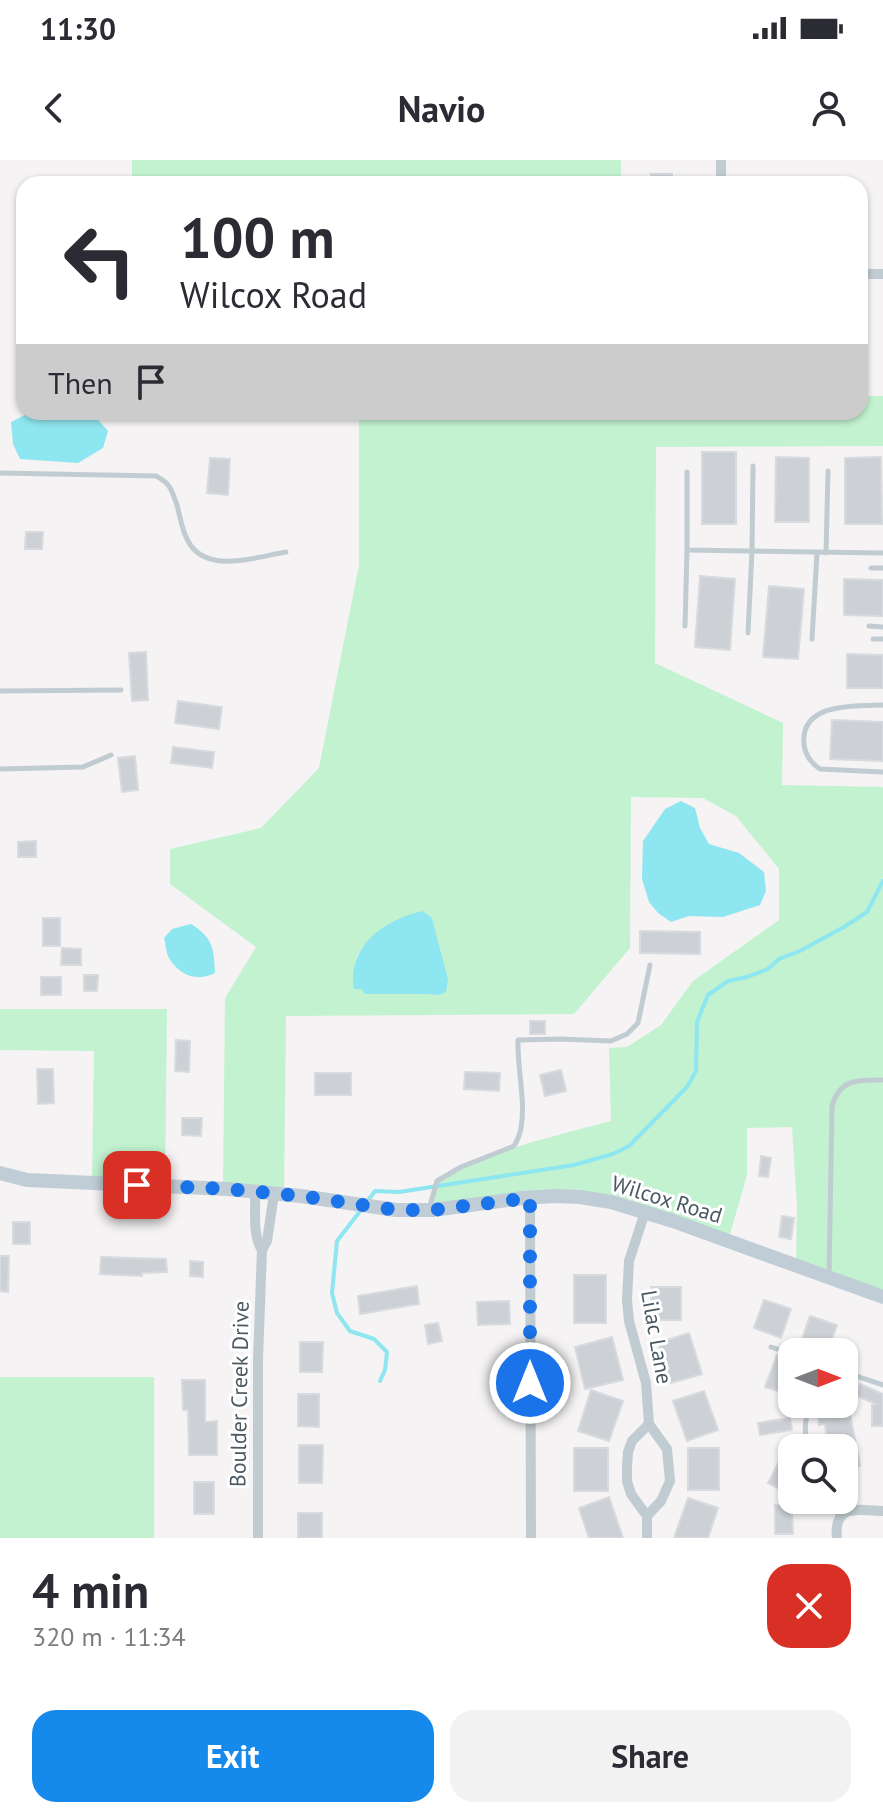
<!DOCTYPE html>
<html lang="en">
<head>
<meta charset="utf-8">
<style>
	:root { --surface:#fff; --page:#f2f2f3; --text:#2b2b33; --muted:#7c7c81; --accent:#168aec }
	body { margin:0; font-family:"PT Sans",sans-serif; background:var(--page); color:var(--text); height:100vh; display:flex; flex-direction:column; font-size:30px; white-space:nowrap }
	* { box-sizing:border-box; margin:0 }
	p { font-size:26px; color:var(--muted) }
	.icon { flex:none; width:44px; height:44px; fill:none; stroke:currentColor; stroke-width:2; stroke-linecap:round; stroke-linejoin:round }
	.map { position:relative; height:1378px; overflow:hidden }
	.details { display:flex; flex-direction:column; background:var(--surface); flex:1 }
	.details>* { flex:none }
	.top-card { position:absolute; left:16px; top:16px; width:852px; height:244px; border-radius:24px; box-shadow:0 2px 6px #0004; background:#fff; color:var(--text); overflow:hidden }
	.needle { width:52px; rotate:90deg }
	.tools { position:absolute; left:778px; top:1178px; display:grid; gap:16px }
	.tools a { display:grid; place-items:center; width:80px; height:80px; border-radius:16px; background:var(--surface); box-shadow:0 2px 6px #0004; font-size:40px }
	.pin { position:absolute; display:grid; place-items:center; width:68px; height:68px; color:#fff; margin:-34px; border-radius:16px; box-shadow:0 4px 12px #0006 }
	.me { position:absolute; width:88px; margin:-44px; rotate:0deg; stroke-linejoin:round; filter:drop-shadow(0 0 6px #0008) }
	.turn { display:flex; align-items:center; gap:28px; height:168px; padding:0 32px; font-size:36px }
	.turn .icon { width:104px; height:104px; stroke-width:2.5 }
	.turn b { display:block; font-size:56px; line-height:68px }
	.then { display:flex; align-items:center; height:76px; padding:0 32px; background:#0003; gap:16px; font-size:30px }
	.round { display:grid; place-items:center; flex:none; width:84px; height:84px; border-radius:24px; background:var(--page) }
	.summary { display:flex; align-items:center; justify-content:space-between; height:136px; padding:0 32px }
	h1 { font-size:48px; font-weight:700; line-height:60px }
	.action { display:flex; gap:16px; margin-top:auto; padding:16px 32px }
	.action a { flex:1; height:92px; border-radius:24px; background:var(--accent); color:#fff; font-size:32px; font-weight:700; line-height:92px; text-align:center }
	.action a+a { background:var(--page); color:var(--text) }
	.status { display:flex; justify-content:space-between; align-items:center; height:56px; padding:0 40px; background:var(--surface); direction:ltr }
	.status svg { height:22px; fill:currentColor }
	header { display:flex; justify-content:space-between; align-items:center; height:104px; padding:0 32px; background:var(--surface); font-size:36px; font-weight:700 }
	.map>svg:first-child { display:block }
	.green { fill:#c2f2d0; fill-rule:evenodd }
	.water { fill:#8ee6f0 }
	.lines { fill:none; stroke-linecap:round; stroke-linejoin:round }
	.stream { stroke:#8ee6f0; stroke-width:4 }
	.building { fill:#cdd1d5; stroke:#d7dade; stroke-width:2 }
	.lane { stroke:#c1ccd2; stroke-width:5 }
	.street { stroke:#c1ccd2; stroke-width:10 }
	.secondary { stroke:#c1cdd6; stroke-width:14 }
	.route { stroke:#1a73e8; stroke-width:14; stroke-dasharray:0 25.2 }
	.labels { text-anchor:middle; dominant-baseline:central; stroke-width:6; stroke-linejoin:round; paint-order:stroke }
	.street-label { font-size:22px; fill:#4a5961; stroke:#fff }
</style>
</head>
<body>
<div class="status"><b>11:30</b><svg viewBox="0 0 49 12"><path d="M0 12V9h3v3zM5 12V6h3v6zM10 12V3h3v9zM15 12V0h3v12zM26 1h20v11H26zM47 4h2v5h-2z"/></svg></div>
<header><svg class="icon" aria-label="back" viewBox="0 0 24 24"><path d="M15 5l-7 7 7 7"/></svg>Navio<svg class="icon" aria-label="person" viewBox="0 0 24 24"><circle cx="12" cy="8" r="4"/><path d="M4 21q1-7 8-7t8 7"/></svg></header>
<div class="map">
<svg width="883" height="1378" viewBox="0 0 883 1378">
	<rect width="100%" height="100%" fill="#f5f3f3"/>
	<!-- green -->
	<g class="green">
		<rect x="132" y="0" width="489" height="24"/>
		<path d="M 860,236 L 883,236 L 883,286 L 656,287 L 655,503 L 783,563 L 782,625 L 883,627 L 883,1137 L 796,1105 L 797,1046 L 792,967 L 747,968 L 747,1015 L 728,1081 L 580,1037 L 428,1050 L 437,1021 C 491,990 551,977 611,961 L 609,888 L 627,887 L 661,865 L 693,821 L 779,760 L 779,709 L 736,656 L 703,638 L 631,637 L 630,788 L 574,854 L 286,856 L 284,1035 L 223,1029 L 225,838 L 256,787 L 170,724 L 170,689 L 261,668 L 319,608 L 359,405 L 359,252 L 860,252 ZM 423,751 L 432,758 L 448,819 L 439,835 L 424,834 L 366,834 L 353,821 C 354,810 355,798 361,789 C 370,777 408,754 423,751 Z"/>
		<polygon points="0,849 167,849 165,1026 92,1023 94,891 0,890"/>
		<rect x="0" y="1217" width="154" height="161"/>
	</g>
	<!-- water -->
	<g class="water">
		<polygon points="29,253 93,254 108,271 103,288 78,303 20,299 13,284 11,262"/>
		<polygon points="681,641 695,648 700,668 709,684 739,693 764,712 766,731 760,745 723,757 689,756 671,762 658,753 649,742 642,719 643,681 665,649"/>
		<path d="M 423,751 L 432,758 L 448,819 L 446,832 L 439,835 L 424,834 L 365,834 L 361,829 L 354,829 C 347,785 386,759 423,751 Z"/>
		<path d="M 191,764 C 213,778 214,788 215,813 C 197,822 180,816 169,798 C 166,793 166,784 164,778 L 172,769 Z"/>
	</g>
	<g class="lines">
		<!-- stream -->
		<g class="stream">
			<polyline points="366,1043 375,1031 399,1032 574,1005 613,994 629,986 687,927 696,911 697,862 708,835 728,821 747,817 768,809 779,799 800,791 844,767 867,752 883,721"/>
			<polyline points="361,1050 337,1081 332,1133 337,1153 350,1171 374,1179 387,1192 385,1210 380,1221"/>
		</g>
	</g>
	<!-- building -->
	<g class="building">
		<rect x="651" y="14" width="21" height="10"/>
		<rect x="702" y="292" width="34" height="72"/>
		<polygon points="776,297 809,298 809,362 775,362"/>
		<polygon points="881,297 882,364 845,364 845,298"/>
		<polygon points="210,298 230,299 228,335 207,333"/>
		<polygon points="26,372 43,372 42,389 25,389"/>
		<polygon points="700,416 735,419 730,490 695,487"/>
		<polygon points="844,419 883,420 883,456 844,455"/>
		<polygon points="769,426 804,429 798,499 763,497"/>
		<polygon points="146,492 148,540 132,541 129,493"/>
		<polygon points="847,494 883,495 883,528 847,528"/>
		<polygon points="178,541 222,547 219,569 175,563"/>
		<polygon points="832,560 883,562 883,601 830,599"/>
		<polygon points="173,587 214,592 212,608 171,603"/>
		<polygon points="135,596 138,630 122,632 118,598"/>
		<polygon points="36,681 36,697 18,697 18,682"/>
		<rect x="43" y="758" width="17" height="28"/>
		<polygon points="640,771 700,772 700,794 640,793"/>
		<polygon points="62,788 81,789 81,805 61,805"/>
		<polygon points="84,815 98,815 97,831 84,831"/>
		<rect x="41" y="817" width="20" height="18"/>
		<rect x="530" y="861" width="15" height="13"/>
		<polygon points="176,880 190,881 189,912 175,911"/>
		<polygon points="37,909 53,909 54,943 38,944"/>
		<polygon points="561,910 566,931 545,936 540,915"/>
		<polygon points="465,912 500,913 499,931 464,929"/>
		<rect x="315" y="913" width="36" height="22"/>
		<polygon points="182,958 202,958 201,976 182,975"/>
		<polygon points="761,996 771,998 768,1017 759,1016"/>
		<polygon points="782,1056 794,1058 791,1079 779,1077"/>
		<rect x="13" y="1062" width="17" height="22"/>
		<polygon points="0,1096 9,1096 8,1132 0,1131"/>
		<polygon points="101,1097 166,1099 167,1112 142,1113 142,1116 100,1114"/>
		<polygon points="190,1101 203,1102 203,1117 190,1116"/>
		<rect x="574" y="1115" width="32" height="48"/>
		<polygon points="417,1126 419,1144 360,1154 358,1136"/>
		<rect x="651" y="1127" width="30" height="33"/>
		<polygon points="764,1140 791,1149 781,1178 754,1168"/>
		<polygon points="509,1141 510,1164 478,1165 477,1142"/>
		<polygon points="810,1156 837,1165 827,1192 818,1192 800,1185"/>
		<polygon points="438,1163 442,1181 428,1184 425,1165"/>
		<polygon points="689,1173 702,1214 671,1223 658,1183"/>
		<polygon points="612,1177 623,1220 585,1229 575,1187"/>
		<polygon points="300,1182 323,1182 322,1212 300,1212"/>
		<polygon points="777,1195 792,1201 792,1225 789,1234 765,1227"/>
		<polygon points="182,1220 205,1220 205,1262 217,1261 217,1295 189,1295 188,1250 183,1250"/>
		<polygon points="860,1224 883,1234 883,1266 872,1266 872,1245 876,1244 855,1235"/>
		<polygon points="591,1230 623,1241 609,1281 578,1271"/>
		<polygon points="704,1231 718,1270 687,1281 673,1241"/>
		<polygon points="298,1234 319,1234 319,1267 298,1266"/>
		<polygon points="849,1248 860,1306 844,1309 844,1288 828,1288 825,1264 819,1265 818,1254"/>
		<polygon points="790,1258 792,1270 760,1275 758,1263"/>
		<polygon points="299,1285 323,1285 322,1323 299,1323"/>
		<rect x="574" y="1288" width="34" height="43"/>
		<rect x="688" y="1288" width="31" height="42"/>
		<polygon points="782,1296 792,1301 792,1335 768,1323"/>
		<rect x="194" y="1322" width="20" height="32"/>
		<polygon points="609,1337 623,1378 589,1378 579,1348"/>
		<polygon points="688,1338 718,1348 708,1378 674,1378"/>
		<polygon points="775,1345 792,1345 793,1374 775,1374"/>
		<rect x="298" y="1353" width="24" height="25"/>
	</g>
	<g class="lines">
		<!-- lane -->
		<g class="lane">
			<polyline points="687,312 687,390 883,393"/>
			<path d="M 0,313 L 156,316 C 171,324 171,329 177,345 C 180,356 182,371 188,381 C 206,415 256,397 286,392"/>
			<polyline points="826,393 828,311"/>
			<polyline points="871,408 883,408"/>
			<polyline points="685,466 687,390"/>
			<polyline points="869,466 883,467"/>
			<polyline points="748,473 752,391 753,306"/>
			<polyline points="812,479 817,393"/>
			<polyline points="873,479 883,479"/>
			<polyline points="0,531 121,530"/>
			<polyline points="0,609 83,607 111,595"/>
			<path d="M 882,612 L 820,609 C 811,603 805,595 804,584 C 800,542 856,546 883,545"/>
			<path d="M 429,1049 L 437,1021 L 461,1007 L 514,986 C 517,981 520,974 521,968 C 526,941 517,908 518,880 L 560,879 L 611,881 L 627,874 L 638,863 L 650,805"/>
			<path d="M 829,1116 L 832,946 C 840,918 858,920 883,920"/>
			<polyline points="771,1187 792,1194"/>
			<polyline points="844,1212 883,1225"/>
			<path d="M 808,1288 C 804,1271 804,1260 811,1244"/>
			<polyline points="831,1340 839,1357"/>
		</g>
		<!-- street -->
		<g class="street">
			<polyline points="721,0 721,24"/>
			<polyline points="860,114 883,114"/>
			<path d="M 255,1032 C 256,1050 252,1075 262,1090"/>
			<polyline points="530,1038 531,1378"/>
			<polyline points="645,1052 629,1101 627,1140 629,1161 646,1223 649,1264 667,1289 670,1321 661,1341 647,1356"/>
			<polyline points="258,1378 258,1200 262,1090 267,1081 274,1034"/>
			<polyline points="647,1378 647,1356 631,1334 627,1321 627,1308 628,1292 632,1281 649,1264"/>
			<path d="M 837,1378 C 833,1343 859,1350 883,1351"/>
		</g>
		<!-- secondary -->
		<polyline class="secondary" points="0,1013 27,1020 228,1029 301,1036 396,1050 433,1050 523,1038 555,1036 580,1037 611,1042 673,1061 883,1137"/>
	</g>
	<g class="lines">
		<!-- route -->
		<polyline class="route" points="137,1025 228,1029 301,1036 396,1050 433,1050 530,1038 530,1223"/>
	</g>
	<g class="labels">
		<!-- street labels -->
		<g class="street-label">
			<text transform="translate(667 1039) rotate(17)">Wilcox Road</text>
			<text transform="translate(657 1177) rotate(80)">Lilac Lane</text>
			<text transform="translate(239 1234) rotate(-89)">Boulder Creek Drive</text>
		</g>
	</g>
</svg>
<div class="tools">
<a><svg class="needle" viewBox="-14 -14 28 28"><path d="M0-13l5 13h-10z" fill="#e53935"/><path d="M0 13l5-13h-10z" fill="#7c7c81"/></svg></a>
<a><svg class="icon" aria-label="search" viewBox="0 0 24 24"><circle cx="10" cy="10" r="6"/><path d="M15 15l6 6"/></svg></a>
</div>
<div class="pin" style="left:137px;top:1025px;background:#d93025"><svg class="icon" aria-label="arrive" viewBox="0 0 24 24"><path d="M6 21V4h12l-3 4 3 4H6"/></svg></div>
<svg class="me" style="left:530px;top:1223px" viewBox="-20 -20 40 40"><circle r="17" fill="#1a73e8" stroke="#fff" stroke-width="3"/><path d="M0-11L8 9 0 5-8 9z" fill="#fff"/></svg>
<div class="top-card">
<div class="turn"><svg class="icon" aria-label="left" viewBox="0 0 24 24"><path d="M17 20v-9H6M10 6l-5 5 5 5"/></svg><div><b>100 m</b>Wilcox Road</div></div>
<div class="then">Then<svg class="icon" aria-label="arrive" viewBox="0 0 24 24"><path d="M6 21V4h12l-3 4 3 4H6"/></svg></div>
</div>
</div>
<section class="details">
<div class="summary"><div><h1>4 min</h1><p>320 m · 11:34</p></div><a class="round" style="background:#d93025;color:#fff"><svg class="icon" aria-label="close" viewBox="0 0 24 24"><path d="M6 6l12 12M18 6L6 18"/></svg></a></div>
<div class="action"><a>Exit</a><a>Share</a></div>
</section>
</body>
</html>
